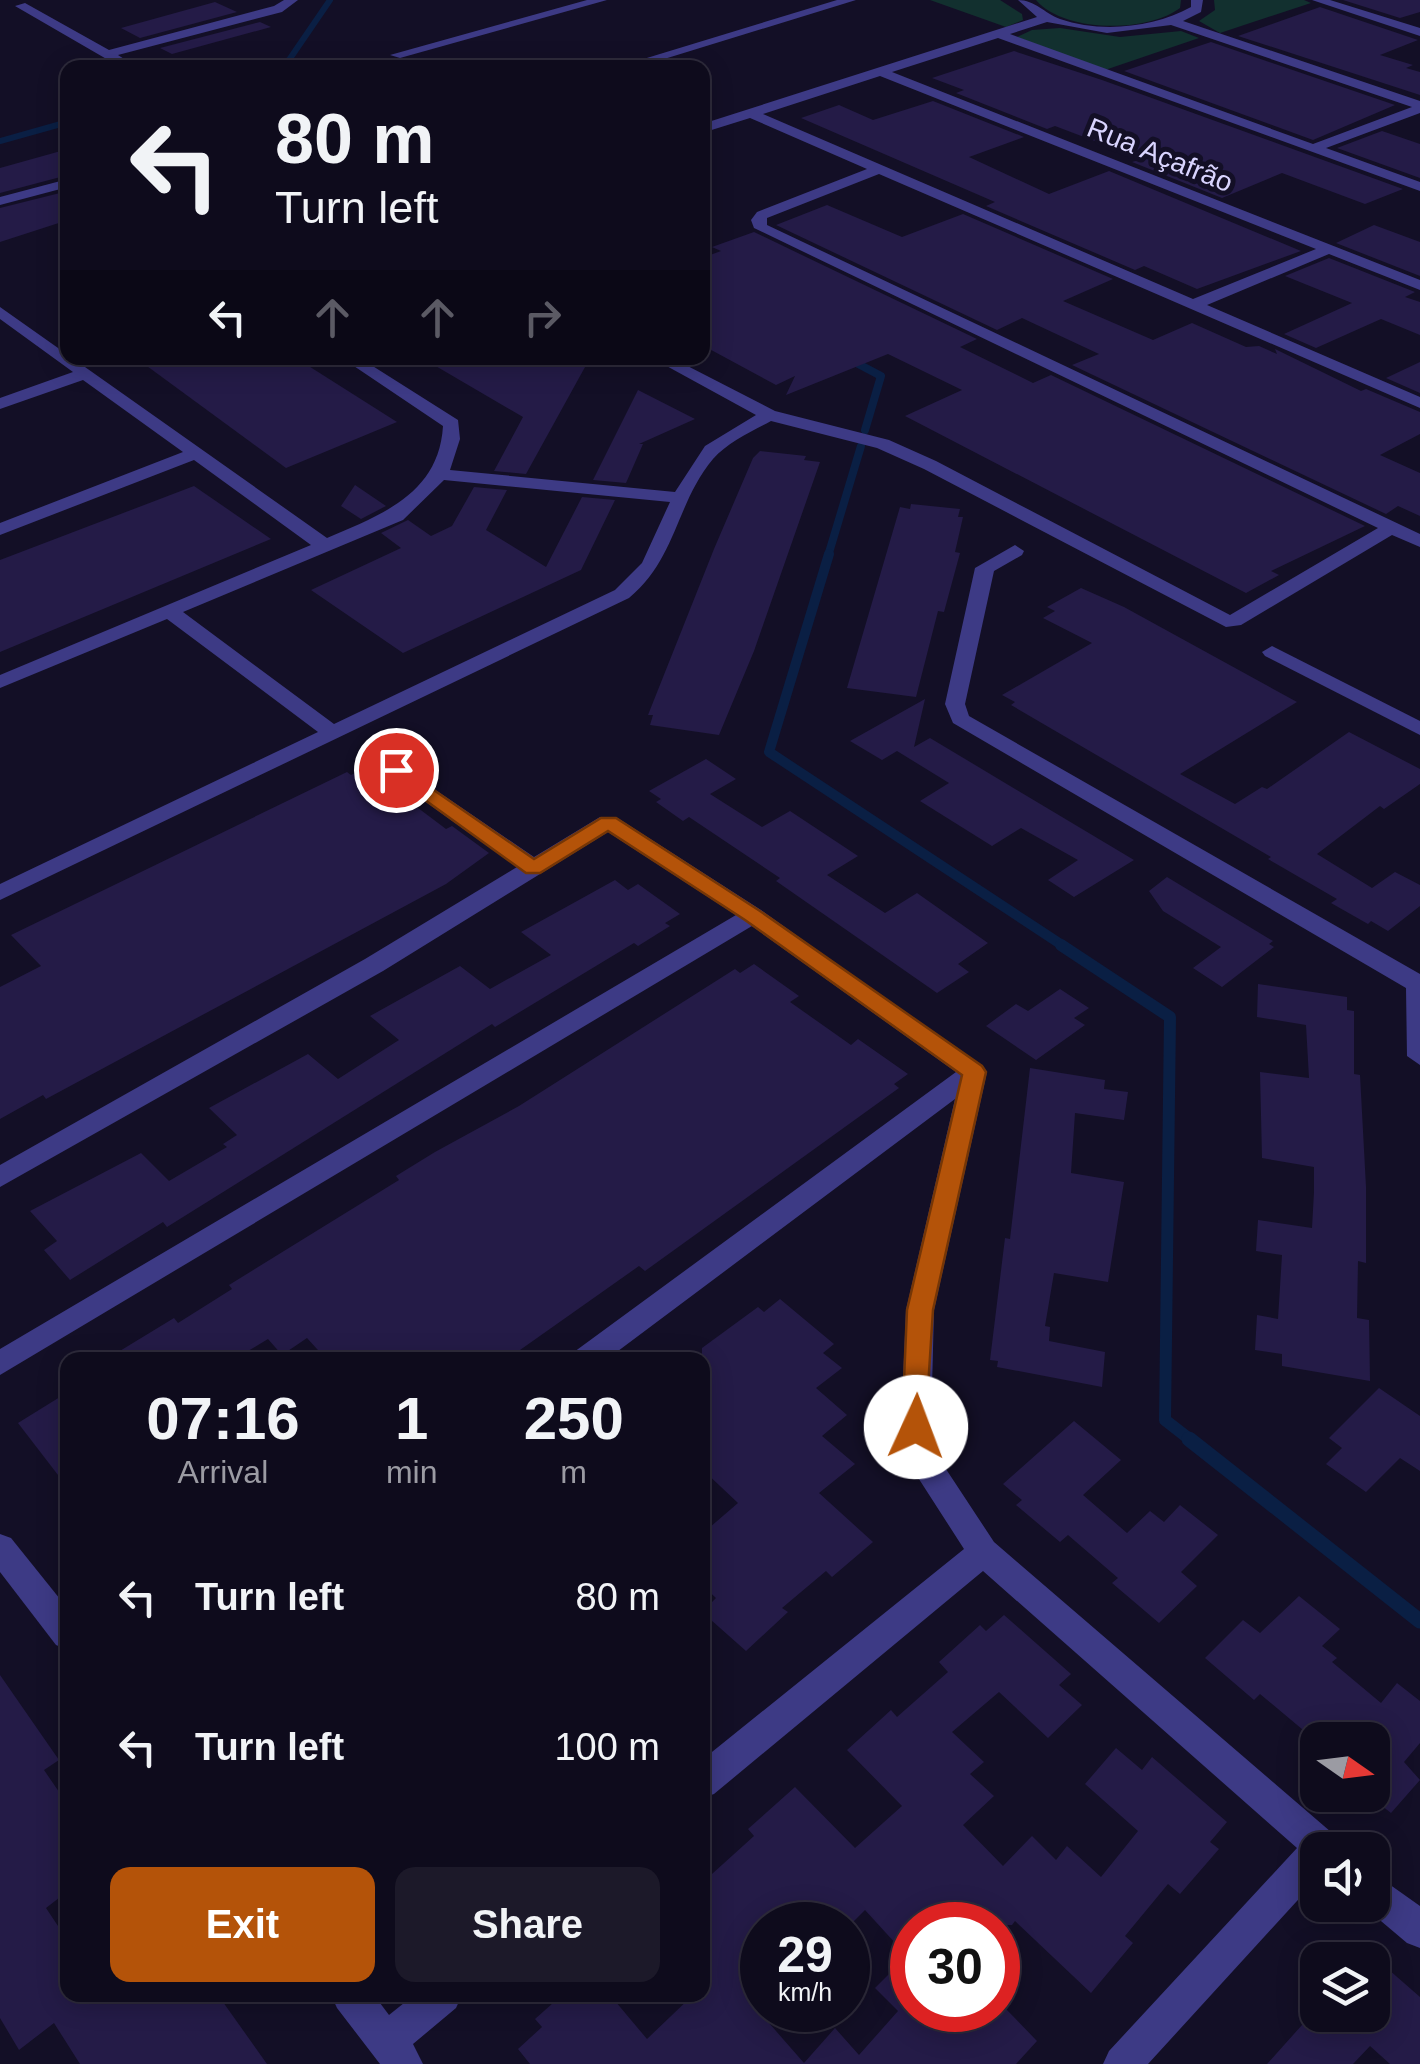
<!DOCTYPE html>
<html lang="en">
<head>
<meta charset="utf-8">
<style>
	:root { --surface:#0e0b1c; --page:#1c1929; --text:#f1f3f6; --muted:#9b9ba3; --line:#2e2b3b; --accent:#b45309 }
	body { margin:0; font-family:Helvetica,sans-serif; background:var(--page); color:var(--text); height:100vh; display:flex; flex-direction:column; font-size:38px; white-space:nowrap }
	* { box-sizing:border-box; margin:0 }
	p { font-size:32px; color:var(--muted) }
	.icon { flex:none; width:55px; height:55px; fill:none; stroke:currentColor; stroke-width:2; stroke-linecap:round; stroke-linejoin:round }
	.map { position:relative; flex:1; overflow:hidden }
	.drawer { position:absolute; left:60px; top:1352px; width:650px; height:650px; display:flex; flex-direction:column; background:var(--surface); border-radius:20px; box-shadow:0 5px 25px #0003,0 0 0 2px var(--line) }
	.drawer>* { flex:none }
	.top-card { position:absolute; left:60px; top:60px; width:650px; height:305px; border-radius:20px; box-shadow:0 5px 25px #0003,0 0 0 2px var(--line); background:#0e0b1c; color:var(--text); overflow:hidden }
	.needle { width:65px; rotate:104deg }
	.buttons { position:absolute; left:1300px; top:1722px; display:grid; gap:20px }
	.buttons a { display:grid; place-items:center; width:90px; height:90px; border-radius:20px; background:var(--surface); box-shadow:0 5px 25px #0003,0 0 0 2px var(--line); font-size:50px }
	.speed { position:absolute; left:740px; top:1902px; display:flex; gap:20px; font-size:50px; font-weight:700; text-align:center }
	.speed>* { display:grid; place-content:center; width:130px; height:130px; border-radius:50%; background:var(--surface); box-shadow:0 5px 25px #0003,0 0 0 2px var(--line); line-height:1 }
	.speed small { font-size:25px; font-weight:400 }
	.speed .limit { border:15px solid #d22; background:#fff; color:#111 }
	.pin { position:absolute; display:grid; place-items:center; width:85px; height:85px; color:#fff; margin:-42px; border:5px solid #fff; border-radius:50%; box-shadow:0 2px 10px #0007 }
	.me { position:absolute; width:110px; margin:-55px; rotate:2deg; stroke-linejoin:round; filter:drop-shadow(0 0 8px #0008) }
	.turn { display:flex; align-items:center; gap:35px; height:210px; padding:0 50px; font-size:45px }
	.turn .icon { width:130px; height:130px; stroke-width:2.5 }
	.turn b { display:block; font-size:70px; line-height:85px }
	.lanes { display:flex; align-items:center; height:95px; padding:0 50px; background:#0003; justify-content:center; gap:50px; direction:ltr }
	.lanes .off { opacity:.35 }
	.eta { display:flex; justify-content:space-evenly; align-items:center; height:170px; text-align:center }
	.eta b { font-size:60px; font-weight:800; line-height:70px }
	.button { display:flex; gap:20px; margin-top:auto; padding:20px 50px }
	.button a { flex:1; height:115px; border-radius:20px; background:var(--accent); color:#fff; font-size:40px; font-weight:800; line-height:115px; text-align:center }
	.button a+a { background:var(--page); color:var(--text) }
	ul { padding:0; list-style:none }
	li { display:flex; align-items:center; gap:30px; height:150px; padding:0 50px }
	li div { flex:1 }
	li b { display:block; font-size:38px }
	li em { font-style:normal }
	.map>svg:first-child { display:block }
	.green { fill:#12302f }
	.lines { fill:none; stroke-linecap:round; stroke-linejoin:round }
	.stream-far4 { stroke:#0a1f44; stroke-width:6 }
	.stream-far3 { stroke:#0a1f44; stroke-width:8 }
	.stream-far2 { stroke:#0a1f44; stroke-width:10 }
	.stream-far1 { stroke:#0a1f44; stroke-width:12 }
	.stream { stroke:#0a1f44; stroke-width:15 }
	.building { fill:#241b47; fill-rule:evenodd }
	.minor { fill:#3d3a85; fill-rule:evenodd }
	.route { fill:#b45309; stroke:#753606; stroke-width:2.5 }
	.labels { text-anchor:middle; dominant-baseline:central; stroke-width:10; stroke-linejoin:round; paint-order:stroke }
	.far-street-label { font-size:28px; fill:#d9d4ff; stroke:#130f26 }
</style>
</head>
<body>
<div class="map">
<svg width="1420" height="2064" viewBox="0 0 1420 2064">
	<rect width="100%" height="100%" fill="#130f26"/>
	<!-- green -->
	<g class="green">
		<polygon points="930,0 1000,0 1022,14 1023,20 1006,27"/>
		<path d="M 1036,0 L 1181,0 L 1180,8 C 1147,33 1064,33 1036,0 Z"/>
		<polygon points="1214,0 1304,0 1311,3 1220,33 1199,21 1215,10"/>
		<polygon points="1060,28 1120,37 1181,31 1199,38 1105,70 1017,37 1032,30"/>
	</g>
	<g class="lines">
		<!-- stream-far4 -->
		<g class="stream-far4">
			<polyline points="263,68 289,60 330,0"/>
			<polyline points="0,141 68,122"/>
		</g>
		<!-- stream-far3 -->
		<g class="stream-far3">
			<polyline points="847,358 881,376 865,430"/>
			<polyline points="828,556 861,446"/>
		</g>
		<!-- stream-far2 -->
		<polyline class="stream-far2" points="829,554 769,752 1065,947"/>
		<!-- stream-far1 -->
		<polyline class="stream-far1" points="1061,945 1170,1017 1165,1420 1192,1441"/>
		<!-- stream -->
		<polyline class="stream" points="1189,1439 1420,1621"/>
	</g>
	<!-- building -->
	<g class="building">
		<polygon points="1343,0 1420,0 1420,12 1400,18"/>
		<polygon points="215,2 237,12 140,38 121,28"/>
		<polygon points="1320,7 1418,40 1380,55 1413,65 1406,68 1420,72 1420,95 1238,36"/>
		<polygon points="260,22 271,27 172,54 160,48"/>
		<polygon points="1211,42 1395,105 1313,140 1124,71"/>
		<polygon points="1014,51 1102,80 1403,189 1365,204 1282,173 1222,198 1132,162 1142,159 1055,126 1047,129 956,93 964,90 932,78"/>
		<polygon points="933,101 1024,137 969,157 1049,194 1109,171 1301,251 1197,289 1144,266 1135,270 986,206 995,202 801,118 839,105 873,120"/>
		<polygon points="1382,131 1420,144 1420,178 1337,148"/>
		<polygon points="68,149 68,175 0,193 0,168"/>
		<polygon points="68,191 68,220 0,242 0,208"/>
		<polygon points="827,205 902,237 963,214 1113,279 1063,301 1153,340 1192,323 1246,347 1259,346 1277,354 1275,349 1361,391 1366,389 1420,412 1420,434 1380,455 1420,473 1420,516 1398,506 1386,514 1072,365 1099,354 1022,318 997,330 776,225"/>
		<polygon points="1374,225 1420,242 1420,276 1336,243"/>
		<polygon points="754,232 977,339 960,347 1033,383 1051,375 1365,526 1271,571 1279,575 1246,593 905,416 962,390 888,354 786,395 795,376 776,385 702,345 702,258 721,251 712,247"/>
		<polygon points="1329,258 1415,292 1405,297 1420,302 1420,335 1381,319 1316,348 1284,334 1352,303 1285,276"/>
		<polygon points="136,358 296,358 397,422 286,468"/>
		<polygon points="422,358 590,358 526,474 494,471 523,417"/>
		<polygon points="1420,362 1420,393 1386,378"/>
		<polygon points="638,390 695,419 639,444 643,444 626,483 593,480"/>
		<polygon points="760,451 806,456 804,460 820,462 754,651 719,735 650,725 653,715 648,715 714,549 753,458"/>
		<polygon points="355,485 386,506 361,519 341,506"/>
		<polygon points="194,486 271,539 0,652 0,560"/>
		<polygon points="474,487 507,490 486,530 546,567 582,497 615,500 581,570 403,653 311,590 401,548 381,533 408,520 431,536 452,526"/>
		<polygon points="911,504 960,509 958,517 963,517 955,552 960,553 944,612 938,611 916,697 847,688 900,507 910,509"/>
		<polygon points="1081,588 1124,607 1297,702 1180,774 1235,804 1262,787 1267,789 1349,732 1420,769 1420,784 1384,809 1380,806 1317,854 1372,888 1395,872 1420,885 1420,906 1388,931 1371,921 1368,924 1331,903 1337,899 1268,859 1271,857 1011,705 1015,702 1002,695 1092,643 1043,618 1055,611 1047,607"/>
		<polygon points="925,699 914,747 930,738 1134,860 1074,897 1048,880 1078,860 1021,828 992,846 920,801 949,783 897,751 882,760 850,741"/>
		<polygon points="706,759 736,779 710,794 762,827 790,811 858,856 827,875 885,913 917,893 988,943 958,964 969,972 937,993 776,881 780,878 689,817 683,821 656,802 661,799 649,791"/>
		<polygon points="365,768 446,829 452,826 489,853 446,884 46,1099 43,1095 0,1119 0,987 41,966 11,935 347,772 351,775"/>
		<polygon points="1167,877 1273,941 1269,944 1274,947 1222,987 1193,968 1221,947 1163,911 1149,891"/>
		<polygon points="615,880 628,890 638,884 680,914 665,923 670,926 638,946 634,943 495,1027 492,1024 167,1227 163,1222 70,1280 44,1250 57,1241 30,1211 141,1153 169,1181 227,1147 223,1144 237,1135 209,1108 308,1054 338,1079 399,1040 370,1016 460,966 490,989 551,955 521,932"/>
		<polygon points="754,964 799,996 790,1002 851,1045 858,1039 908,1074 894,1084 899,1088 645,1271 639,1266 506,1360 370,1360 360,1350 346,1360 327,1360 307,1338 282,1355 268,1339 233,1360 105,1360 174,1318 178,1323 232,1289 229,1285 399,1180 396,1176 435,1152 519,1106 735,969 740,973"/>
		<polygon points="1258,984 1347,997 1347,1010 1354,1011 1354,1074 1360,1075 1366,1187 1366,1263 1358,1261 1357,1318 1369,1320 1370,1381 1282,1366 1282,1354 1255,1350 1257,1315 1278,1319 1282,1255 1256,1251 1258,1220 1312,1228 1314,1192 1314,1167 1262,1158 1260,1072 1309,1078 1306,1025 1257,1017"/>
		<polygon points="1060,989 1089,1008 1074,1018 1085,1025 1036,1060 986,1026 1016,1004 1028,1011"/>
		<polygon points="1030,1068 1105,1080 1104,1089 1128,1092 1124,1120 1075,1113 1071,1173 1124,1182 1108,1282 1054,1273 1045,1326 1050,1327 1049,1341 1105,1352 1102,1387 997,1367 998,1361 990,1360 1005,1238 1010,1239"/>
		<polygon points="780,1299 834,1344 823,1353 842,1368 816,1388 847,1415 822,1436 855,1464 819,1493 873,1542 832,1577 826,1571 782,1608 788,1612 746,1651 702,1612 716,1598 702,1585 702,1534 738,1503 702,1469 702,1348 758,1307 764,1312"/>
		<polygon points="1379,1388 1420,1416 1420,1471 1400,1458 1366,1492 1326,1464 1342,1448 1329,1438"/>
		<polygon points="68,1392 68,1488 18,1423"/>
		<polygon points="1074,1421 1121,1460 1083,1495 1127,1533 1150,1511 1164,1522 1180,1505 1218,1535 1181,1572 1197,1586 1159,1623 1112,1583 1118,1578 1068,1535 1060,1542 1016,1505 1022,1500 1003,1484"/>
		<polygon points="1299,1596 1340,1629 1322,1646 1337,1658 1332,1662 1381,1703 1397,1683 1420,1701 1420,1743 1404,1762 1420,1780 1391,1813 1372,1798 1372,1740 1315,1740 1260,1694 1254,1700 1205,1658 1243,1620 1260,1633"/>
		<path d="M 1004,1615 L 1071,1674 L 1059,1685 L 1082,1705 L 1048,1738 L 999,1692 L 952,1732 L 984,1762 L 970,1774 L 994,1796 L 963,1825 L 1003,1866 L 1032,1836 L 1056,1860 L 1067,1846 L 1101,1877 L 1138,1831 L 1085,1784 L 1116,1748 L 1142,1770 L 1152,1757 L 1227,1822 L 1210,1842 L 1219,1849 L 1180,1894 L 1168,1884 L 1125,1936 L 1133,1943 L 1091,1993 L 1015,1921 L 1012,1925 L 912,1925 L 912,2010 L 1007,2010 L 1037,2041 L 1016,2064 L 530,2064 L 518,2049 L 542,2027 L 535,2019 L 562,1995 L 610,1995 L 647,2039 L 693,1995 L 702,1995 L 702,1883 L 754,1836 L 748,1829 L 795,1787 L 855,1848 L 902,1806 L 847,1750 L 891,1710 L 897,1717 L 948,1672 L 939,1662 L 980,1625 L 986,1631 ZM 865,1910 L 907,1956 L 875,1988 L 898,2011 L 859,2055 L 835,2028 L 804,2063 L 762,2015 L 762,1925 L 850,1925 Z"/>
		<polygon points="0,1675 59,1760 44,1770 68,1805 68,1891 46,1908 68,1941 68,1995 218,1995 267,2064 80,2064 54,2023 19,2050 0,2018"/>
		<polygon points="1372,1955 1420,1997 1420,2064 1390,2064 1370,2046 1353,2064 1267,2064 1311,2015 1372,2015"/>
	</g>
	<g class="lines">
		<!-- minor -->
		<g class="minor">
			<polygon points="284,0 298,0 282,12 118,55 138,68 122,68 15,6 25,3 109,50 274,6"/>
			<polygon points="587,0 607,0 400,58 390,55"/>
			<polygon points="837,0 856,0 635,68 614,68"/>
			<path d="M 1018,0 C 1035,0 1044,13 1060,19 C 1100,33 1154,28 1191,7 L 1191,0 L 1203,0 L 1201,12 L 1183,21 L 1420,101 L 1420,113 L 1326,148 L 1420,182 L 1420,191 L 998,38 L 892,72 L 1420,280 L 1420,290 L 1329,254 L 1207,305 L 1420,397 L 1420,408 L 879,174 L 767,218 L 767,225 L 1420,534 L 1420,547 L 1392,535 L 1241,625 L 1226,627 L 924,469 L 877,448 L 771,421 C 751,432 728,442 713,459 C 676,503 677,558 629,598 L 0,900 L 0,884 L 318,732 L 167,619 L 0,688 L 0,675 L 311,545 L 194,460 L 0,535 L 0,523 L 183,452 L 83,380 L 0,409 L 0,398 L 73,372 L 0,319 L 0,307 L 327,538 C 381,515 439,494 443,426 L 342,358 L 360,358 L 458,420 L 460,439 L 450,470 L 675,492 L 705,446 L 756,415 L 652,358 L 672,358 L 775,411 L 889,440 L 936,461 L 1230,615 L 1378,528 L 754,228 L 751,220 L 757,212 L 867,169 L 750,118 L 702,133 L 702,124 L 1037,17 ZM 1047,22 L 1107,33 L 1171,25 L 1412,107 L 1313,144 L 1010,34 ZM 880,76 L 1316,249 L 1193,299 L 763,114 ZM 444,480 L 670,502 L 642,563 L 615,590 L 334,724 L 183,612 L 403,520 Z"/>
			<polygon points="1312,0 1330,0 1420,28 1420,36"/>
			<polygon points="68,179 68,187 0,205 0,197"/>
			<polygon points="1015,545 1024,551 1022,555 994,571 965,704 969,716 1420,974 1420,1065 1407,1056 1406,988 953,723 945,704 975,568"/>
			<polygon points="1272,646 1420,721 1420,735 1265,656 1262,652"/>
			<polygon points="396,763 534,857 600,817 616,817 761,910 987,1072 934,1310 931,1427 942,1463 994,1542 1338,1838 1343,1850 1318,1850 1318,1878 1148,2064 1103,2064 1109,2051 1297,1848 983,1571 714,1794 702,1798 702,1760 964,1549 917,1476 901,1427 906,1310 955,1099 606,1360 569,1360 574,1352 956,1072 752,926 0,1375 0,1349 736,915 608,832 383,971 0,1187 0,1165 365,959 517,867 388,775 385,770"/>
			<polygon points="0,1534 11,1538 68,1609 68,1650 56,1645 0,1572"/>
			<polygon points="1372,1872 1420,1906 1420,1948 1407,1943 1362,1905 1372,1905"/>
			<polygon points="331,1995 374,1995 389,2015 414,1995 462,1995 456,2008 413,2044 423,2064 380,2064 337,2008"/>
		</g>
	</g>
	<!-- route -->
	<polygon class="route" points="396,764 534,859 601,818 616,818 760,911 982,1066 986,1072 933,1310 925,1435 906,1435 902,1427 907,1310 962,1075 745,920 608,831 540,873 526,873 389,774 386,770"/>
	<g class="labels">
		<!-- far-street labels -->
		<g class="far-street-label">
			<text transform="translate(1160 155) rotate(22)">Rua Açafrão</text>
		</g>
	</g>
</svg>
<div class="buttons">
<a><svg class="needle" viewBox="-14 -14 28 28"><path d="M0-13l5 13h-10z" fill="#e53935"/><path d="M0 13l5-13h-10z" fill="#9b9ba3"/></svg></a>
<a><svg class="icon" aria-label="sound" viewBox="0 0 24 24"><path d="M4 9h4l5-4v14l-5-4H4zM17 9q2 3 0 6"/></svg></a>
<a><svg class="icon" aria-label="layers" viewBox="0 0 24 24"><path d="M12 4l9 5-9 5-9-5zM3 14l9 5 9-5"/></svg></a>
</div>
<div class="speed"><div>29<small>km/h</small></div><div class="limit">30</div></div>
<div class="pin" style="left:396px;top:770px;background:#d93025"><svg class="icon" aria-label="arrive" viewBox="0 0 24 24"><path d="M6 21V4h12l-3 4 3 4H6"/></svg></div>
<svg class="me" style="left:916px;top:1427px" viewBox="-20 -20 40 40"><circle r="19" fill="#fff"/><path d="M0-13L10 11 0 6-10 11z" fill="#b45309"/></svg>
<div class="top-card">
<div class="turn"><svg class="icon" aria-label="left" viewBox="0 0 24 24"><path d="M17 20v-9H6M10 6l-5 5 5 5"/></svg><div><b>80 m</b>Turn left</div></div>
<div class="lanes"><svg class="icon" aria-label="left" viewBox="0 0 24 24"><path d="M17 20v-9H6M10 6l-5 5 5 5"/></svg><svg class="icon off" aria-label="ahead" viewBox="0 0 24 24"><path d="M12 20V5M6 11l6-6 6 6"/></svg><svg class="icon off" aria-label="ahead" viewBox="0 0 24 24"><path d="M12 20V5M6 11l6-6 6 6"/></svg><svg class="icon off" aria-label="right" viewBox="0 0 24 24"><path d="M7 20v-9h11M14 6l5 5-5 5"/></svg></div>
</div>
<section class="drawer">
<div class="eta">
<div><b>07:16</b><p>Arrival</p></div>
<div><b>1</b><p>min</p></div>
<div><b>250</b><p>m</p></div>
</div>
<ul>
<li><svg class="icon" aria-label="left" viewBox="0 0 24 24"><path d="M17 20v-9H6M10 6l-5 5 5 5"/></svg><div><b>Turn left</b></div><em>80 m</em></li>
<li><svg class="icon" aria-label="left" viewBox="0 0 24 24"><path d="M17 20v-9H6M10 6l-5 5 5 5"/></svg><div><b>Turn left</b></div><em>100 m</em></li>
</ul>
<div class="button"><a>Exit</a><a>Share</a></div>
</section>
</div>
</body>
</html>
